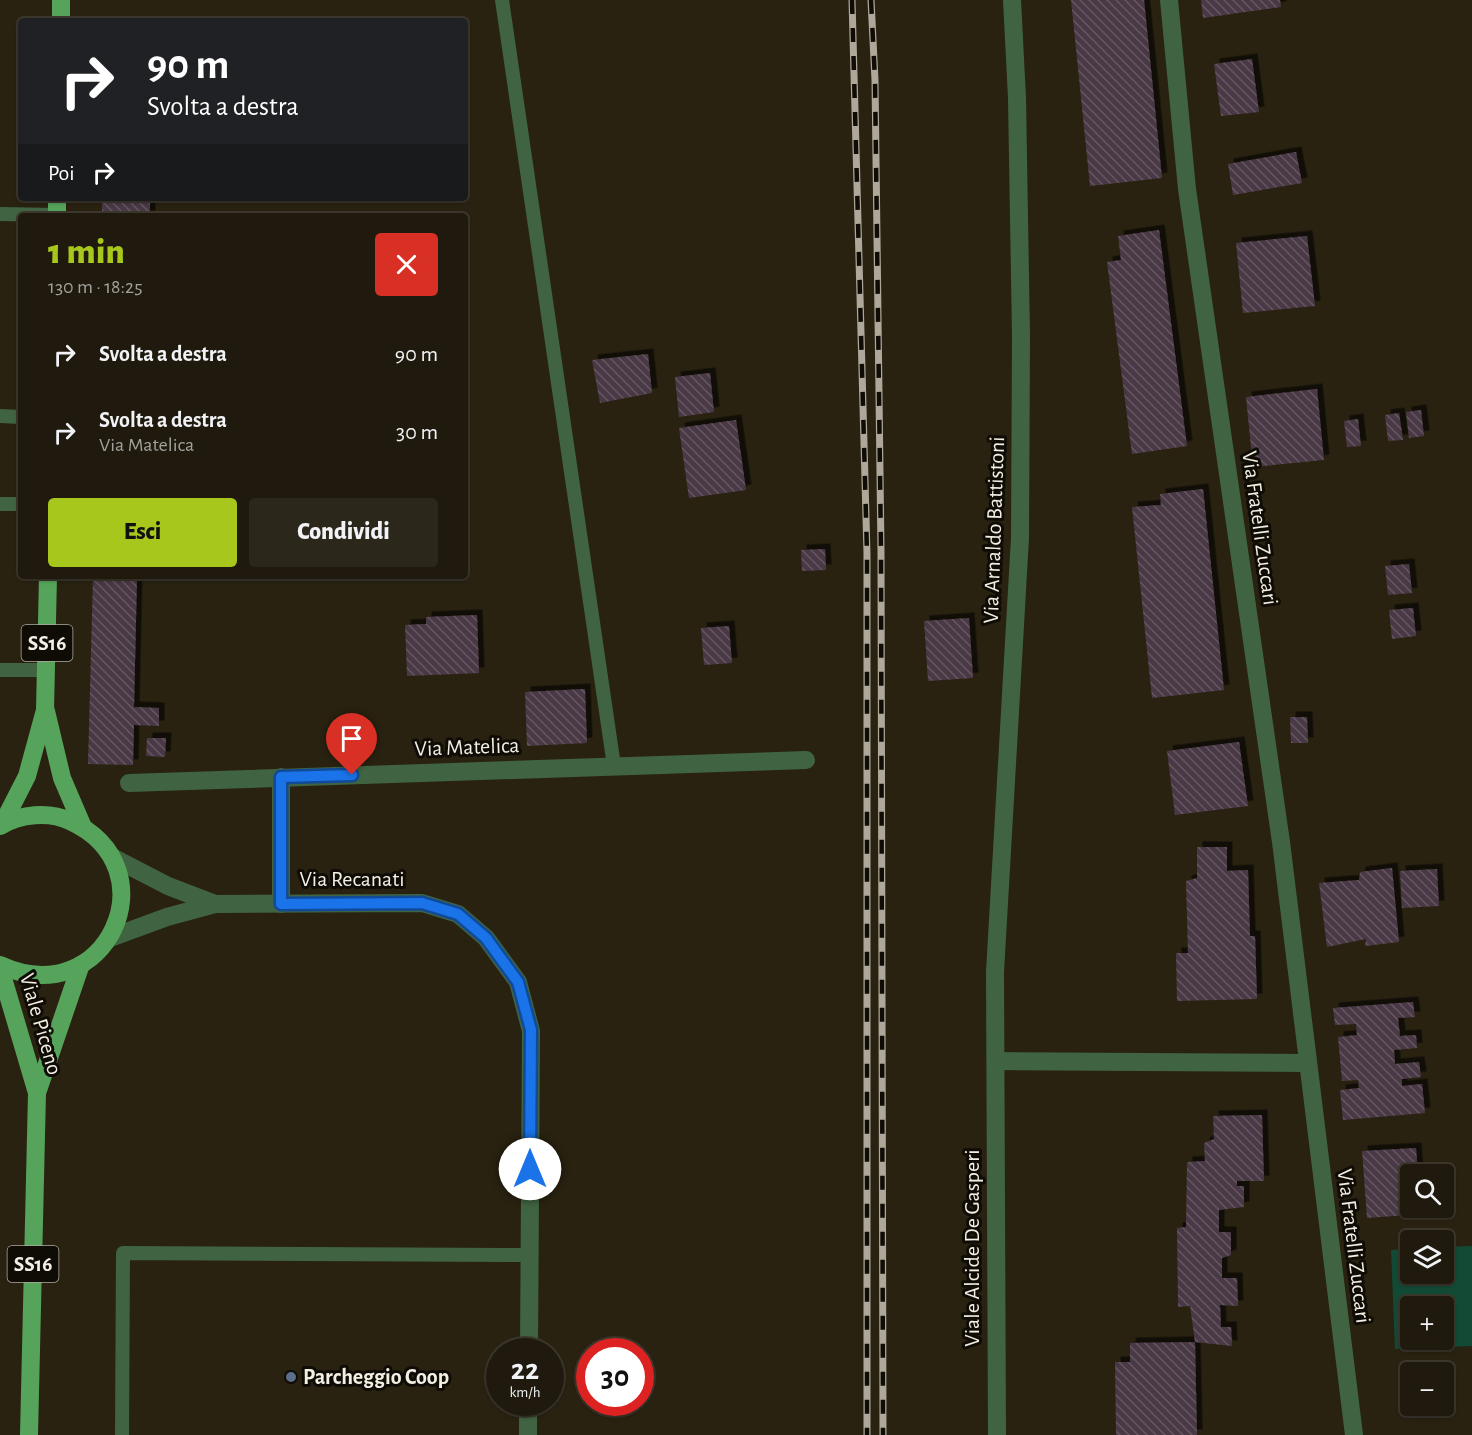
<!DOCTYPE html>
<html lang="it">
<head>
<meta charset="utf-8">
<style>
	:root { --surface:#1f1a0d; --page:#2c271b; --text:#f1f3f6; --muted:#a1a19d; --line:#3c382e; --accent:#a8c71d }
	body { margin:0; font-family:"Alegreya Sans",sans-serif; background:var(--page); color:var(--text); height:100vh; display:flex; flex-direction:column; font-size:22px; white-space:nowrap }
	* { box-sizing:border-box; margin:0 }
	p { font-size:20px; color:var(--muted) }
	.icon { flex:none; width:33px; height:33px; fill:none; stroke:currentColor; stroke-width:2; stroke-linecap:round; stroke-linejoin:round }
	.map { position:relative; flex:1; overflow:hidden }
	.drawer { position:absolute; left:18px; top:213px; width:450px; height:366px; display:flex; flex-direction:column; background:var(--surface); border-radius:6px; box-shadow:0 2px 4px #0004,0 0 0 2px var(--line) }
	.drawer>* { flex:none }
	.top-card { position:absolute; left:18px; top:18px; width:450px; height:183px; border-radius:6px; box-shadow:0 2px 4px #0004,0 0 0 2px var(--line); background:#202124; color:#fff; overflow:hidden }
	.controls { position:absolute; left:1400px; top:1164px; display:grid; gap:12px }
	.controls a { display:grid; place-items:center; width:54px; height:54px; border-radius:6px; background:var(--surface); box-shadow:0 2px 4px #0004,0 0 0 2px var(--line); font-size:30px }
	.speed { position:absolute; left:486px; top:1338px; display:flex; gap:12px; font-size:30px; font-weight:700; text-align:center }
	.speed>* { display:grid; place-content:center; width:78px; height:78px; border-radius:50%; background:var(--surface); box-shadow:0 2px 4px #0004,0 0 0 2px var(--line); line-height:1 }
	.speed small { font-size:15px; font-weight:400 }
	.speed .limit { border:9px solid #d22; background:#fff; color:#111 }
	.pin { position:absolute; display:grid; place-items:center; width:51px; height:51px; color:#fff; margin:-62px -26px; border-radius:50% 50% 50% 0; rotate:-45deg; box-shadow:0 0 6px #0007 }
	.pin .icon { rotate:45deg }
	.me { position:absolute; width:66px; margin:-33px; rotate:0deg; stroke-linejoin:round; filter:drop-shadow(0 0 4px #0008) }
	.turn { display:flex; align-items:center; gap:21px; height:126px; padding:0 30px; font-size:27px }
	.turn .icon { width:78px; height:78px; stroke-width:2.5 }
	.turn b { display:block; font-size:42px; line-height:51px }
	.then { display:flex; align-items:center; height:57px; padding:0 30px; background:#0003; gap:12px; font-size:22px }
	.round { display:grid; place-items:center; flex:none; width:63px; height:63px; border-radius:6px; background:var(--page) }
	.summary { display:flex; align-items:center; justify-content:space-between; height:102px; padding:0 30px }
	h1 { font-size:36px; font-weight:800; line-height:45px; color:var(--accent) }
	.cta { display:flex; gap:12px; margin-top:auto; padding:12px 30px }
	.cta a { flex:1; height:69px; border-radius:6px; background:var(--accent); color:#111; font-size:24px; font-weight:800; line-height:69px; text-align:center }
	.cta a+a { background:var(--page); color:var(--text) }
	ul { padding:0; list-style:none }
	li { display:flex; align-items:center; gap:18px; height:78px; padding:0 30px }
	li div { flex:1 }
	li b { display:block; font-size:22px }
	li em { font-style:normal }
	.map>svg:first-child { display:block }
	.pitch { fill:#124a36; fill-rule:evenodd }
	.building { fill:url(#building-back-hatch); filter:url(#shadow) }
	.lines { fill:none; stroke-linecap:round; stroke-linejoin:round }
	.lane { stroke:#406441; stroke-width:14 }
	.street { stroke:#406441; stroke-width:18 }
	.primary { stroke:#56a45b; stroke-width:18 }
	.rail-casing { stroke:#aea89b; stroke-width:7 }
	.rail { stroke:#0f0c06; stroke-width:4.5; stroke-dasharray:14; stroke-linecap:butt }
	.route-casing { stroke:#114b97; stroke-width:15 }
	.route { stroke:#1a73e8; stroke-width:10 }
	.service-dot { fill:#5c6f8a; stroke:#0f0c06; stroke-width:2 }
	.labels { text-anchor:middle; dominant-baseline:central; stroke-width:6; stroke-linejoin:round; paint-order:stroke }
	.shield { fill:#0f0c06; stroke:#afaba1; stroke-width:1.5 }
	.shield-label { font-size:21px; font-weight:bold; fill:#f4efe4 }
	.street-label { font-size:22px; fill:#f4efe4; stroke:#0f0c06 }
	.poi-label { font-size:22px; font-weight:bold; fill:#f4efe4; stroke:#0f0c06; text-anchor:start }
</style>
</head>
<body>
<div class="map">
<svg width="1472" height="1435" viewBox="0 0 1472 1435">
	<defs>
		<pattern id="building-back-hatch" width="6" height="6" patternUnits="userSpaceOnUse" patternTransform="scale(1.5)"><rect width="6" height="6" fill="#4a3945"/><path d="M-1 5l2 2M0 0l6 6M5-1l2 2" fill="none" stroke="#655660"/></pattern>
		<filter id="shadow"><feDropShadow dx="5.5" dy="-5.5" stdDeviation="0" flood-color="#0009"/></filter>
	</defs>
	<rect width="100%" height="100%" fill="#292211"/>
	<!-- pitch -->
	<path class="pitch" d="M 1472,1246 L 1472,1346 L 1395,1349 L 1391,1250 L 1410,1249 L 1410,1274 L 1443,1274 L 1443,1247 ZM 1410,1306 L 1443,1306 L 1443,1340 L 1410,1340 Z"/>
	<!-- building -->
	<g class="building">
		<polygon points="1071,0 1144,0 1162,178 1090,186"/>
		<polygon points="1201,0 1280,0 1281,7 1203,18"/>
		<polygon points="1252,59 1259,112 1221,116 1214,64"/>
		<polygon points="1296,152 1302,183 1233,195 1228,164"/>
		<rect x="102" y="198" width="48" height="18"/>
		<polygon points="1159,230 1187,446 1132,454 1107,262 1121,260 1118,236"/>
		<polygon points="1307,236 1315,306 1243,313 1236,243"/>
		<polygon points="648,354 652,393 600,403 592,360"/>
		<polygon points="710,373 714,412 679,417 675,377"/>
		<polygon points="1317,389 1324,460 1253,467 1246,397"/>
		<polygon points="1421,410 1424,436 1409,438 1406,412"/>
		<polygon points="1399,413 1403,440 1388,441 1385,415"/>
		<polygon points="1358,419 1361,446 1347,447 1344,421"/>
		<polygon points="736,420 746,490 689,498 679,428"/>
		<polygon points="1203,489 1224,690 1152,698 1132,507 1161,505 1160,494"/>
		<polygon points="825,549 826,570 802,571 801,550"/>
		<polygon points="1409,564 1412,593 1388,595 1385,566"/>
		<polygon points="93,576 137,576 134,707 159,708 159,726 134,725 133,765 88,764"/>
		<polygon points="1413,608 1416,636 1392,639 1389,610"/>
		<polygon points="477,615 479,673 407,676 405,625 426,624 426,617"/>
		<polygon points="969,618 973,678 928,681 924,621"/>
		<polygon points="729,626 732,663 704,665 701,628"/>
		<polygon points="585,689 587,743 527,746 525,692"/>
		<polygon points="1290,717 1307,717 1308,743 1291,743"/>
		<polygon points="147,738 166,738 165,757 146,756"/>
		<polygon points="1239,742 1248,806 1175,815 1167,751"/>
		<polygon points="1197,847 1227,847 1227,871 1248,870 1250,936 1255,936 1257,999 1177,1001 1176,953 1188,953 1186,881 1197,878"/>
		<polygon points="1392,868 1399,942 1365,946 1366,939 1327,947 1319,883 1359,880 1360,872"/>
		<polygon points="1437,869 1439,906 1402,908 1400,871"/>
		<polygon points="1413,1002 1415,1017 1398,1018 1400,1036 1416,1035 1417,1048 1394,1050 1395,1064 1419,1062 1421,1077 1402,1079 1402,1086 1422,1084 1425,1113 1343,1120 1340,1090 1359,1088 1358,1080 1342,1081 1338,1037 1357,1035 1356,1024 1335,1025 1333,1008"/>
		<polygon points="1262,1115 1264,1181 1237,1181 1237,1186 1244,1186 1244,1207 1219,1210 1219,1232 1231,1232 1231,1255 1222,1258 1222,1278 1237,1278 1238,1306 1220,1305 1221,1327 1231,1327 1232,1346 1195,1342 1197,1435 1116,1435 1115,1362 1130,1362 1130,1343 1195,1342 1190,1306 1178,1307 1177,1228 1186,1227 1187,1162 1205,1161 1204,1143 1214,1139 1213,1116"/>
		<polygon points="1416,1148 1418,1174 1410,1174 1410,1208 1420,1208 1421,1214 1367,1218 1362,1151"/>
	</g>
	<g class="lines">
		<!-- lane -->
		<g class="lane">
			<polyline points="502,0 614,766"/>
			<polyline points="0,214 57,215"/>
			<polyline points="0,416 21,417"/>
			<polyline points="0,504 21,504"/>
			<polyline points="0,670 46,670"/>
			<polyline points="122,1435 123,1253 529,1255"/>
		</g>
		<!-- street -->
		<g class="street">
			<polyline points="1169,0 1187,189 1281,842 1354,1435"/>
			<polyline points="281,777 281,904"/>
			<polyline points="129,783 806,760"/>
			<polyline points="112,857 168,886 215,904"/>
			<polyline points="110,938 167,917 215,904 422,903 458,914 486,938 518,982 531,1031 529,1352"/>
			<polyline points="996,1061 1307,1063"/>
			<polyline points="528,1435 528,1402"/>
			<polyline points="997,1435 995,972 1020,538 1021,336 1017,98 1012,0"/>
		</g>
		<!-- primary -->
		<g class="primary">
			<polyline points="61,21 61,0"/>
			<polyline points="57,216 57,198"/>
			<polyline points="46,711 62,778 83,827"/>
			<polyline points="2,825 27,776 45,710 48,576"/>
			<path d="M 0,826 C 20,814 49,811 70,821 C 173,868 106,1014 0,965"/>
			<polyline points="0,968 37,1093 29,1435"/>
			<polyline points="37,1093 80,967"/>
		</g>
		<!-- rail casing -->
		<g class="rail-casing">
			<g id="rail">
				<polyline points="852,0 867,554 867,1435"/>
				<polyline points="871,0 875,80 881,551 883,1435"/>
			</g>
		</g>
		<!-- rail -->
		<use href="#rail" class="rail"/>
	</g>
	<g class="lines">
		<!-- route casing -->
		<g class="route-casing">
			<polyline id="route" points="352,775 281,777 281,904 422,903 458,914 486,938 518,982 531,1030 530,1169"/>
		</g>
		<!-- route -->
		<use href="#route" class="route"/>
	</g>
	<!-- markers -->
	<circle class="service-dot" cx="291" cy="1377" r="6"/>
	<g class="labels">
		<!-- shield labels -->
		<g class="shield">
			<rect x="21.5" y="625" width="51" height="36" rx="4.5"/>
			<rect x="7.5" y="1246" width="51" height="36" rx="4.5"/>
		</g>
		<g class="shield-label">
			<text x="47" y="643">SS16</text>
			<text x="33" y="1264">SS16</text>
		</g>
		<!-- street labels -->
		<g class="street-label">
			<text transform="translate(1260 528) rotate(82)">Via Fratelli Zuccari</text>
			<text transform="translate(994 530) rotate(-88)">Via Arnaldo Battistoni</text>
			<text transform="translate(467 747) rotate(-2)">Via Matelica</text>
			<text x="352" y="879">Via Recanati</text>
			<text transform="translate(41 1024) rotate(74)">Viale Piceno</text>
			<text transform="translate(1354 1246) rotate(83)">Via Fratelli Zuccari</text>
			<text transform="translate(972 1248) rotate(-90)">Viale Alcide De Gasperi</text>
		</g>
		<!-- poi labels -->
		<g class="poi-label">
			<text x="303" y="1377">Parcheggio Coop</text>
		</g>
	</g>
</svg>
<div class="controls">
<a><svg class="icon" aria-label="search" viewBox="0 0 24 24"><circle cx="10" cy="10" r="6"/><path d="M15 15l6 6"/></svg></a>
<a><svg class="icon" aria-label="layers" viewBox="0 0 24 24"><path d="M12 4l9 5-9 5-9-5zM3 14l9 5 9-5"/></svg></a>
<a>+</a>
<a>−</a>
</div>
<div class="speed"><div>22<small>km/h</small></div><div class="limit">30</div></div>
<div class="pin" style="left:352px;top:775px;background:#d93025"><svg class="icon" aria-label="arrive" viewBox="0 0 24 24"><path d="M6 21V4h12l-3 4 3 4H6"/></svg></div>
<svg class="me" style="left:530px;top:1169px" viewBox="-20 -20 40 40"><circle r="19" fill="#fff"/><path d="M0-13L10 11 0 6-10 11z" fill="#1a73e8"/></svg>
<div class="top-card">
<div class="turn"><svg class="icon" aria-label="right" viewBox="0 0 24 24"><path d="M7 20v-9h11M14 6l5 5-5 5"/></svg><div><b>90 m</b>Svolta a destra</div></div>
<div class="then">Poi<svg class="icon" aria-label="right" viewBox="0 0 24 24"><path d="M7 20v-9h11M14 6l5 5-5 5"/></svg></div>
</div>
<section class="drawer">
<div class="summary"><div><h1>1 min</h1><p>130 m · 18:25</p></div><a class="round" style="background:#d93025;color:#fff"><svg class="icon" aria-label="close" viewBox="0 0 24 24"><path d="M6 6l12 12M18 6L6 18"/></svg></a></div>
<ul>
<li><svg class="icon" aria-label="right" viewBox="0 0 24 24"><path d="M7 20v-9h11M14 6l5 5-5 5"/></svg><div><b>Svolta a destra</b></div><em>90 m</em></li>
<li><svg class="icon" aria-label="right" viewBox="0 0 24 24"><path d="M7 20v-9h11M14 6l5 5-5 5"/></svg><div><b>Svolta a destra</b><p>Via Matelica</p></div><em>30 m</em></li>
</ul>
<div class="cta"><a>Esci</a><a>Condividi</a></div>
</section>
</div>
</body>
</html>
